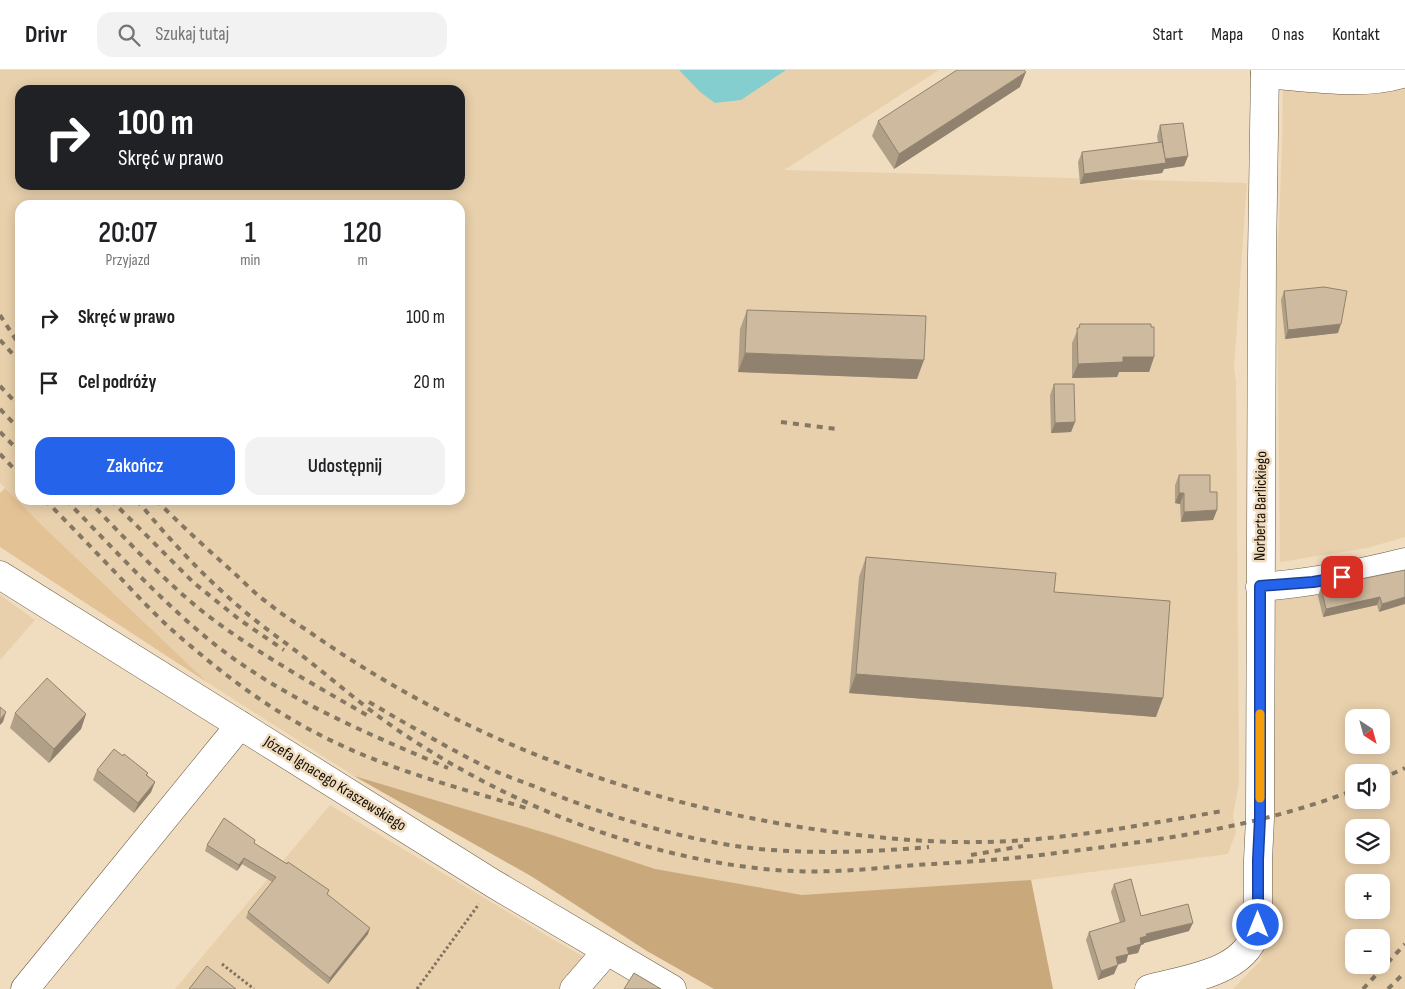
<!DOCTYPE html>
<html lang="pl">
<head>
<meta charset="utf-8">
<style>
	:root { --surface:#fff; --page:#f2f2f2; --text:#202124; --muted:#757577; --line:#e0e0e0; --accent:#2563eb }
	body { margin:0; font-family:"Sofia Sans Condensed",sans-serif; background:var(--page); color:var(--text); height:100vh; display:flex; flex-direction:column; font-size:19px; white-space:nowrap }
	* { box-sizing:border-box; margin:0 }
	p { font-size:16px; color:var(--muted) }
	.icon { flex:none; width:28px; height:28px; fill:none; stroke:currentColor; stroke-width:2; stroke-linecap:round; stroke-linejoin:round }
	.map { position:relative; flex:1; overflow:hidden }
	.panel { position:absolute; left:15px; top:130px; width:450px; height:305px; display:flex; flex-direction:column; background:var(--surface); border-radius:15px; box-shadow:0 2px 12px #0003 }
	.panel>* { flex:none }
	.top-card { position:absolute; left:15px; top:15px; width:450px; height:105px; border-radius:15px; box-shadow:0 2px 12px #0003; background:#202124; color:#fff; overflow:hidden }
	.needle { width:32px; rotate:144deg }
	.tools { position:absolute; left:1345px; top:639px; display:grid; gap:10px }
	.tools a { display:grid; place-items:center; width:45px; height:45px; border-radius:10px; background:var(--surface); box-shadow:0 2px 12px #0003; font-size:25px }
	.pin { position:absolute; display:grid; place-items:center; width:42px; height:42px; color:#fff; margin:-21px; border-radius:10px; box-shadow:0 2px 8px #0006 }
	.me { position:absolute; width:55px; margin:-28px; rotate:0deg; stroke-linejoin:round; filter:drop-shadow(0 0 4px #0008) }
	.turn { display:flex; align-items:center; gap:18px; height:105px; padding:0 20px; font-size:22px }
	.turn .icon { width:65px; height:65px; stroke-width:2.5 }
	.turn b { display:block; font-size:35px; line-height:42px }
	.eta { display:flex; justify-content:space-evenly; align-items:center; height:85px; text-align:center }
	.eta b { font-size:30px; font-weight:600; line-height:35px }
	.cta { display:flex; gap:10px; margin-top:auto; padding:10px 20px }
	.cta a { flex:1; height:58px; border-radius:15px; background:var(--accent); color:#fff; font-size:20px; font-weight:600; line-height:58px; text-align:center }
	.cta a+a { background:var(--page); color:var(--text) }
	ul { padding:0; list-style:none }
	li { display:flex; align-items:center; gap:15px; height:65px; padding:0 20px }
	li div { flex:1 }
	li b { display:block; font-size:19px }
	li em { font-style:normal }
	header { display:flex; align-items:center; gap:30px; box-sizing:border-box; height:70px; padding:0 25px; background:var(--surface); border-bottom:1px solid var(--line) }
	header strong { font-size:24px }
	nav { display:flex; gap:28px; margin-inline-start:auto; font-size:18px }
	.search { width:350px; height:45px; background:var(--page); display:flex; align-items:center; gap:12px; box-sizing:border-box; padding:0 18px; border-radius:15px; color:var(--muted); font-size:19px }
	.map>svg:first-child { display:block }
	.built { fill:#e8d0ac; fill-rule:evenodd }
	.green { fill:#e3c396 }
	.forest { fill:#c9a97b }
	.water { fill:#85cecf }
	.lines { fill:none; stroke-linecap:round; stroke-linejoin:round }
	.minor-casing { stroke:#6b5a40; stroke-width:29 }
	.path { stroke:#80725f; stroke-width:3; stroke-dasharray:2.5 2.5; stroke-linecap:butt }
	.minor { stroke:#fff; stroke-width:28 }
	.rail { stroke:#847763; stroke-width:4; stroke-dasharray:6 6; stroke-linecap:butt }
	.wall { fill:#b1a088 }
	.shaded-wall { fill:#90826f }
	.building { fill:#ceba9e; stroke:#90826f }
	.route-casing { stroke:#184099; stroke-width:12 }
	.route { stroke:#2563eb; stroke-width:9 }
	.slow { stroke:#f59e0b; stroke-width:9 }
	.labels { text-anchor:middle; dominant-baseline:central; stroke-width:5; stroke-linejoin:round; paint-order:stroke }
	.street-label { font-size:16px; fill:#150e05; stroke:#f0dcbf }
</style>
</head>
<body>
<header>
<strong>Drivr</strong>
<div class="search"><svg class="icon" aria-label="search" viewBox="0 0 24 24"><circle cx="10" cy="10" r="6"/><path d="M15 15l6 6"/></svg>Szukaj tutaj</div>
<nav><a>Start</a><a>Mapa</a><a>O nas</a><a>Kontakt</a></nav>
</header>
<div class="map">
<svg width="1405" height="919" viewBox="0 0 1405 919">
	<rect width="100%" height="100%" fill="#f0dcbf"/>
	<!-- built -->
	<g class="built">
		<path d="M 0,0 L 939,0 L 784,100 L 1247,113 L 1234,298 L 1236,313 L 1239,712 L 1233,746 L 1236,762 L 1228,784 L 1031,810 L 1053,919 L 714,919 L 647,881 L 531,806 L 354,706 L 208,613 L 49,462 L 0,413 ZM 20,20 L 460,20 L 460,115 L 20,115 ZM 20,135 L 460,135 L 460,430 L 20,430 Z"/>
		<polygon points="1283,0 1405,0 1405,467 1367,478 1280,492 1277,203 1282,78"/>
		<path d="M 1405,494 L 1405,919 L 1233,919 L 1261,890 L 1267,868 L 1273,772 L 1274,684 L 1271,517 ZM 1354,648 L 1381,648 L 1381,675 L 1354,675 ZM 1354,702 L 1381,702 L 1381,730 L 1354,730 ZM 1354,758 L 1381,758 L 1381,785 L 1354,785 ZM 1354,812 L 1381,812 L 1381,840 L 1354,840 ZM 1354,868 L 1381,868 L 1381,895 L 1354,895 Z"/>
		<polygon points="0,525 35,550 0,590"/>
		<polygon points="330,735 549,867 586,888 559,919 175,919"/>
	</g>
	<!-- green -->
	<polygon class="green" points="5,418 49,462 208,613 0,477 0,423"/>
	<!-- forest -->
	<polygon class="forest" points="354,706 549,764 655,799 802,825 1031,810 1053,919 714,919 647,881 531,806"/>
	<!-- water -->
	<polygon class="water" points="679,0 786,0 741,30 715,33 700,22"/>
	<g class="lines">
		<!-- minor casing -->
		<g class="minor-casing">
			<g id="minor">
				<path d="M 1265,4 C 1307,7 1365,17 1405,3"/>
				<polyline points="0,505 494,814 672,919"/>
				<path d="M 1260,517 C 1310,513 1357,504 1405,492"/>
				<polyline points="25,919 240,655"/>
				<polyline points="574,919 607,881"/>
				<path d="M 1149,919 C 1188,908 1249,903 1258,855 L 1258,790 L 1260,748 L 1262,187 L 1265,0"/>
			</g>
		</g>
		<!-- path -->
		<g class="path">
			<polyline points="222,894 254,919"/>
			<polyline points="417,919 479,834"/>
		</g>
		<!-- minor -->
		<use href="#minor" class="minor"/>
		<!-- rail -->
		<g class="rail">
			<polyline points="0,245 20,276"/>
			<polyline points="0,270 20,292"/>
			<polyline points="0,316 20,337"/>
			<polyline points="0,339 20,360"/>
			<polyline points="781,352 836,359"/>
			<polyline points="0,362 20,382"/>
			<polyline points="0,384 20,405"/>
			<path d="M 45,430 C 67,452 89,475 111,498 C 135,523 159,550 186,572 C 229,609 275,643 326,668 C 390,700 459,718 526,738"/>
			<path d="M 66,430 C 112,477 157,527 208,569 C 279,627 364,662 448,698"/>
			<path d="M 88,430 C 129,472 168,516 215,551 C 264,587 318,617 370,647"/>
			<polyline points="111,430 194,513 240,550 284,580"/>
			<path d="M 137,430 C 171,472 208,511 250,546 C 271,563 293,578 314,595 C 344,619 373,644 405,665 C 513,737 646,789 775,800 C 823,804 869,799 917,795 C 966,792 1015,789 1064,782 C 1162,770 1262,756 1354,720"/>
			<path d="M 156,430 C 181,455 207,479 233,502 C 244,512 255,524 268,533 C 281,544 296,553 311,563 C 461,668 625,729 806,758 C 874,768 941,775 1010,771 C 1082,767 1152,753 1223,741"/>
			<path d="M 369,632 C 408,655 448,678 488,698 C 505,706 524,712 541,719 C 610,747 685,771 759,779 C 816,784 872,782 929,777"/>
			<polyline points="1381,709 1405,698"/>
			<polyline points="971,785 1023,776"/>
			<polyline points="1363,919 1405,874"/>
			<polyline points="1388,919 1405,902"/>
		</g>
	</g>
	<!-- wall -->
	<g class="wall">
		<polygon points="1020,17 894,99 872,66 878,51"/>
		<polygon points="1160,55 1188,86 1184,96 1164,99 1162,103 1080,114 1078,92 1082,82 1158,73 1157,66"/>
		<polygon points="1284,221 1338,263 1285,269 1281,230"/>
		<polygon points="747,240 917,309 738,302 740,259"/>
		<polygon points="1080,254 1154,287 1149,302 1119,302 1117,307 1072,308 1072,273"/>
		<polygon points="1054,314 1075,352 1071,362 1051,363 1050,325"/>
		<polygon points="1179,405 1210,422 1217,440 1213,450 1181,452 1180,434 1175,433 1175,415"/>
		<polygon points="866,487 1054,522 1156,647 849,623 859,507"/>
		<polygon points="1405,500 1379,542 1377,535 1323,547 1318,526 1321,517"/>
		<polygon points="15,643 86,644 81,659 49,693 10,658"/>
		<polygon points="123,686 148,703 147,705 155,712 151,722 134,743 93,710 97,700"/>
		<polygon points="254,773 329,820 327,824 368,864 328,914 246,848 248,842 272,812 242,794 237,801 205,781 207,775"/>
		<polygon points="1114,814 1141,846 1189,861 1144,873 1144,874 1141,875 1138,883 1128,885 1126,892 1117,895 1114,904 1098,910 1086,870 1089,862 1120,853 1111,822"/>
	</g>
	<!-- shaded-wall -->
	<g class="shaded-wall">
		<polygon points="1026,2 1020,17 894,99 899,84"/>
		<polygon points="1188,86 1184,96 1164,99 1162,103 1080,114 1084,104 1165,89"/>
		<polygon points="1341,254 1338,263 1285,269 1288,260"/>
		<polygon points="745,283 924,290 917,309 738,302"/>
		<polygon points="1123,287 1154,287 1149,302 1119,302 1117,307 1072,308 1078,294"/>
		<polygon points="1075,352 1071,362 1051,363 1055,353"/>
		<polygon points="1179,423 1184,423 1180,434 1175,433"/>
		<polygon points="1217,440 1213,450 1181,452 1184,442"/>
		<polygon points="1380,527 1377,535 1323,547 1326,539"/>
		<polygon points="1405,527 1405,534 1379,542 1382,534"/>
		<polygon points="856,604 1163,628 1156,647 849,623"/>
		<polygon points="6,642 3,652 0,655 0,650"/>
		<polygon points="86,644 81,659 49,693 54,679"/>
		<polygon points="155,712 151,722 134,743 138,733"/>
		<polygon points="244,788 242,794 237,801 239,795"/>
		<polygon points="1193,853 1189,861 1144,873 1144,874 1141,875 1138,883 1128,885 1126,892 1112,896 1116,887 1140,868 1146,864"/>
		<polygon points="370,858 368,864 328,914 330,908"/>
		<polygon points="1118,895 1114,904 1098,910 1101,901"/>
	</g>
	<!-- building -->
	<g class="building">
		<polygon points="957,0 1024,0 1026,2 899,84 878,51"/>
		<polygon points="1183,53 1188,86 1165,89 1160,55"/>
		<polygon points="1162,72 1166,93 1084,104 1082,82"/>
		<polygon points="1324,217 1347,221 1341,254 1288,260 1284,221"/>
		<polygon points="747,240 926,246 924,290 745,283"/>
		<polygon points="1080,254 1151,254 1151,257 1154,257 1154,287 1123,287 1123,292 1078,294 1077,258 1079,258"/>
		<polygon points="1054,314 1074,314 1075,352 1055,353"/>
		<polygon points="1179,405 1210,405 1210,422 1217,422 1217,440 1184,442 1184,423 1179,423"/>
		<polygon points="866,487 1056,503 1054,522 1170,531 1163,628 856,604"/>
		<polygon points="1405,500 1405,527 1382,534 1380,527 1326,539 1321,517"/>
		<polygon points="47,608 86,644 54,679 15,643"/>
		<polygon points="0,637 6,642 0,650"/>
		<polygon points="114,679 123,686 124,684 148,703 146,705 155,712 138,733 97,700"/>
		<polygon points="224,748 255,770 254,773 287,794 288,792 329,820 327,824 370,858 330,908 248,842 276,807 244,788 239,795 207,775"/>
		<polygon points="1131,809 1141,846 1188,834 1193,853 1146,864 1147,866 1140,868 1141,874 1127,878 1129,884 1116,887 1118,895 1101,901 1089,862 1125,851 1114,814"/>
		<polygon points="207,896 236,919 189,919"/>
		<polygon points="634,903 661,919 624,919"/>
	</g>
	<g class="lines">
		<!-- route casing -->
		<g class="route-casing">
			<polyline id="route" points="1258,855 1258,790 1260,748 1260,516 1313,512 1342,507"/>
		</g>
		<!-- route -->
		<use href="#route" class="route"/>
		<!-- slow -->
		<polyline class="slow" points="1260,644 1260,728"/>
	</g>
	<g class="labels">
		<!-- street labels -->
		<g class="street-label">
			<text transform="translate(1261 436) rotate(-89)">Norberta Barlickiego</text>
			<text transform="translate(335 714) rotate(32)">Józefa Ignacego Kraszewskiego</text>
		</g>
	</g>
</svg>
<div class="tools">
<a><svg class="needle" viewBox="-14 -14 28 28"><path d="M0-13l5 13h-10z" fill="#e53935"/><path d="M0 13l5-13h-10z" fill="#757577"/></svg></a>
<a><svg class="icon" aria-label="sound" viewBox="0 0 24 24"><path d="M4 9h4l5-4v14l-5-4H4zM17 9q2 3 0 6"/></svg></a>
<a><svg class="icon" aria-label="layers" viewBox="0 0 24 24"><path d="M12 4l9 5-9 5-9-5zM3 14l9 5 9-5"/></svg></a>
<a>+</a>
<a>−</a>
</div>
<div class="pin" style="left:1342px;top:507px;background:#d93025"><svg class="icon" aria-label="arrive" viewBox="0 0 24 24"><path d="M6 21V4h12l-3 4 3 4H6"/></svg></div>
<svg class="me" style="left:1258px;top:855px" viewBox="-20 -20 40 40"><circle r="17" fill="#2563eb" stroke="#fff" stroke-width="3"/><path d="M0-11L8 9 0 5-8 9z" fill="#fff"/></svg>
<div class="top-card">
<div class="turn"><svg class="icon" aria-label="right" viewBox="0 0 24 24"><path d="M7 20v-9h11M14 6l5 5-5 5"/></svg><div><b>100 m</b>Skręć w prawo</div></div>
</div>
<section class="panel">
<div class="eta">
<div><b>20:07</b><p>Przyjazd</p></div>
<div><b>1</b><p>min</p></div>
<div><b>120</b><p>m</p></div>
</div>
<ul>
<li><svg class="icon" aria-label="right" viewBox="0 0 24 24"><path d="M7 20v-9h11M14 6l5 5-5 5"/></svg><div><b>Skręć w prawo</b></div><em>100 m</em></li>
<li><svg class="icon" aria-label="arrive" viewBox="0 0 24 24"><path d="M6 21V4h12l-3 4 3 4H6"/></svg><div><b>Cel podróży</b></div><em>20 m</em></li>
</ul>
<div class="cta"><a>Zakończ</a><a>Udostępnij</a></div>
</section>
</div>
</body>
</html>
